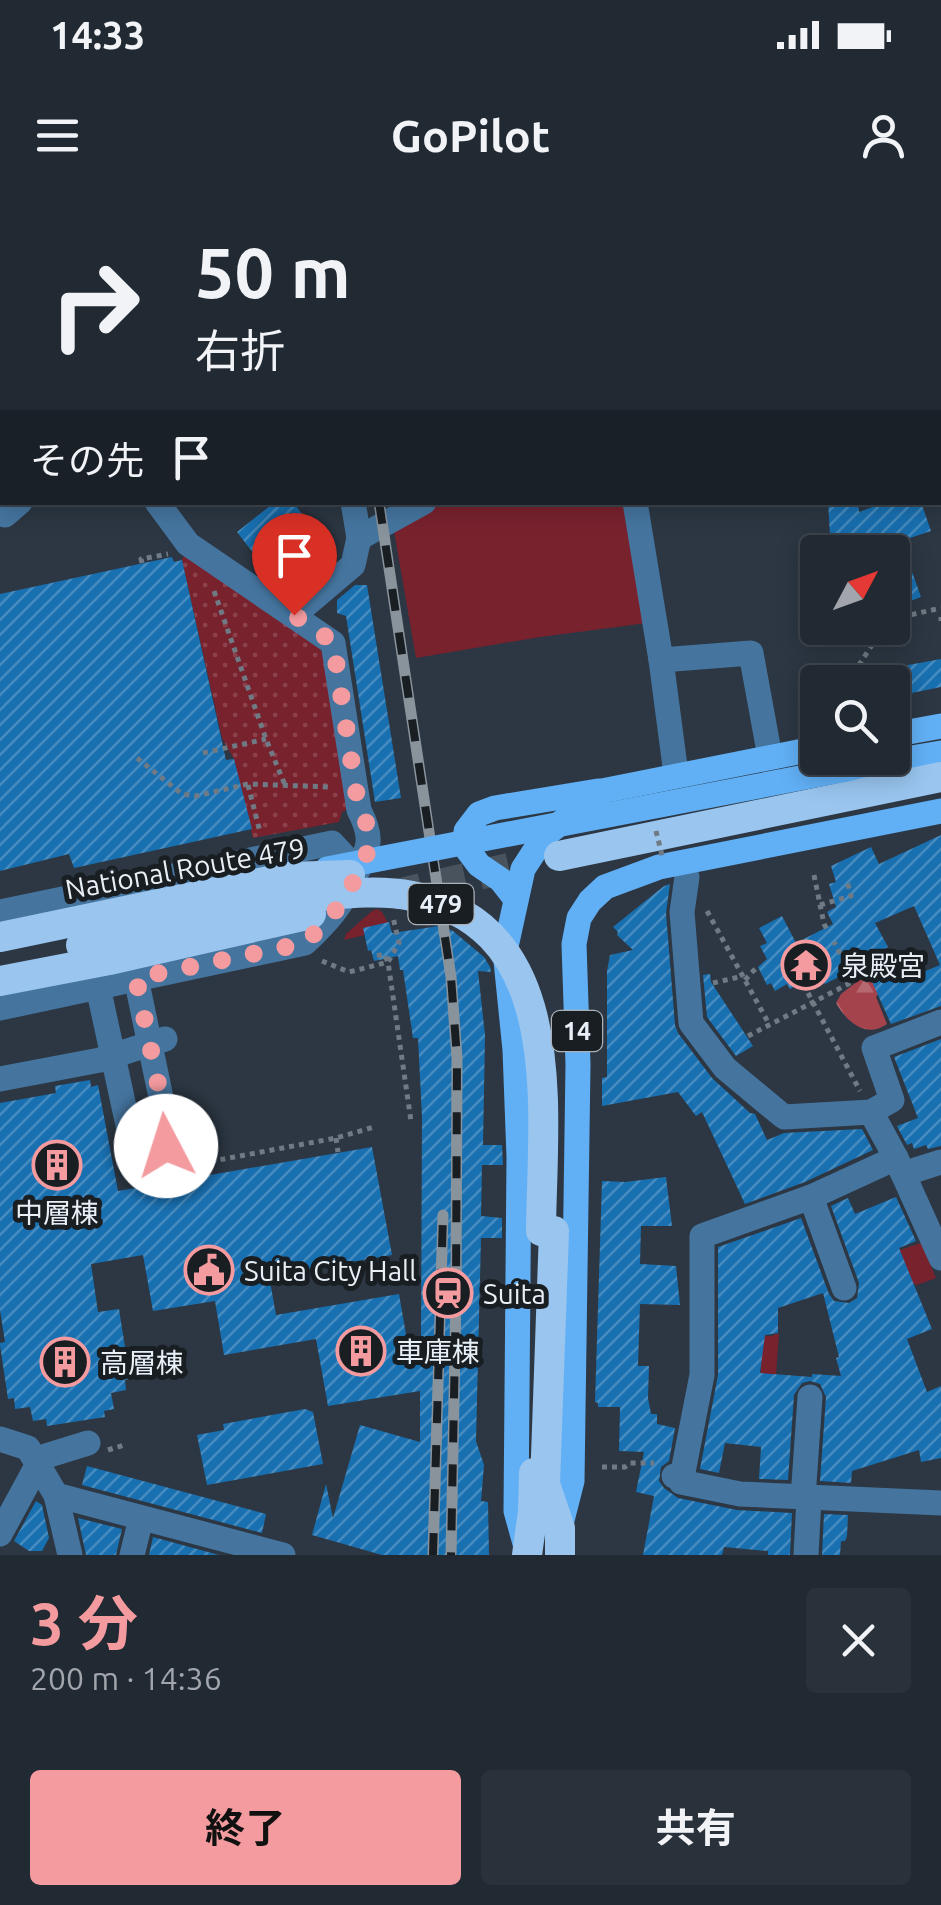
<!DOCTYPE html>
<html lang="ja">
<head>
<meta charset="utf-8">
<style>
	:root { --surface:#212932; --page:#29313a; --text:#f1f3f6; --muted:#a2a6ac; --line:#3e454d; --accent:#f49b9f }
	body { margin:0; font-family:Ubuntu,"Noto Sans JP",sans-serif; background:var(--page); color:var(--text); height:100vh; display:flex; flex-direction:column; font-size:38px; white-space:nowrap }
	* { box-sizing:border-box; margin:0 }
	p { font-size:32px; color:var(--muted) }
	.icon { flex:none; width:55px; height:55px; fill:none; stroke:currentColor; stroke-width:2; stroke-linecap:round; stroke-linejoin:round }
	.map { position:relative; height:1355px; overflow:hidden }
	.panel { display:flex; flex-direction:column; background:var(--surface); flex:1 }
	.panel>* { flex:none }
	.guide { position:absolute; left:0px; top:0px; width:942px; height:305px; box-shadow:0 5px 25px #0003,0 0 0 2px var(--line); background:#212932; color:var(--text); overflow:hidden }
	.needle { width:65px; rotate:49deg }
	.buttons { position:absolute; left:800px; top:335px; display:grid; gap:20px }
	.buttons a { display:grid; place-items:center; width:110px; height:110px; border-radius:10px; background:var(--surface); box-shadow:0 5px 25px #0003,0 0 0 2px var(--line); font-size:50px }
	.pin { position:absolute; display:grid; place-items:center; width:85px; height:85px; color:#fff; margin:-102px -42px; border-radius:50% 50% 50% 0; rotate:-45deg; box-shadow:0 0 10px #0007 }
	.pin .icon { rotate:45deg }
	.me { position:absolute; width:110px; margin:-55px; rotate:355deg; stroke-linejoin:round; filter:drop-shadow(0 0 8px #0008) }
	.turn { display:flex; align-items:center; gap:35px; height:210px; padding:0 30px; font-size:45px }
	.turn .icon { width:130px; height:130px; stroke-width:2.5 }
	.turn b { display:block; font-size:70px; line-height:85px }
	.then { display:flex; align-items:center; height:95px; padding:0 30px; background:#0003; gap:20px; font-size:38px }
	.round { display:grid; place-items:center; flex:none; width:105px; height:105px; border-radius:10px; background:var(--page) }
	.head { display:flex; align-items:center; justify-content:space-between; height:170px; padding:0 30px }
	h1 { font-size:60px; font-weight:700; line-height:75px; color:var(--accent) }
	.button { display:flex; gap:20px; margin-top:auto; padding:20px 30px }
	.button a { flex:1; height:115px; border-radius:10px; background:var(--accent); color:#111; font-size:40px; font-weight:700; line-height:115px; text-align:center }
	.button a+a { background:var(--page); color:var(--text) }
	.status { display:flex; justify-content:space-between; align-items:center; height:70px; padding:0 50px; background:var(--surface); direction:ltr }
	.status svg { height:28px; fill:currentColor }
	header { display:flex; justify-content:space-between; align-items:center; height:130px; padding:0 30px; background:var(--surface); font-size:45px; font-weight:700 }
	.map>svg:first-child { display:block }
	.green { fill:#78222e }
	.forest { fill:url(#forest-firs) }
	.park { fill:url(#park-dots) }
	.building { fill:url(#building-hatch); fill-rule:evenodd }
	.lines { fill:none; stroke-linecap:round; stroke-linejoin:round }
	.highway-tunnel { stroke:#48535e; stroke-width:30; stroke-dasharray:30 15; stroke-linecap:butt }
	.path { stroke:#707a84; stroke-width:5; stroke-dasharray:5 5; stroke-linecap:butt }
	.minor { stroke:#45759f; stroke-width:25 }
	.major { stroke:#61b0f6; stroke-width:25 }
	.highway { stroke:#99c5ef; stroke-width:30 }
	.rail-casing { stroke:#89939c; stroke-width:11 }
	.rail { stroke:#191e23; stroke-width:8; stroke-dasharray:22; stroke-linecap:butt }
	.path-bridge { stroke:#707a84; stroke-width:5; stroke-dasharray:5 5; stroke-linecap:butt }
	.major-bridge { stroke:#61b0f6; stroke-width:25 }
	.highway-bridge { stroke:#99c5ef; stroke-width:30 }
	.route { stroke:#f49b9f; stroke-width:18; stroke-dasharray:0 32.4 }
	.labels { text-anchor:middle; dominant-baseline:central; stroke-width:10; stroke-linejoin:round; paint-order:stroke }
	.shield { fill:#191e23; stroke:#aab1b7; stroke-width:2.5 }
	.shield-label { font-size:25px; font-weight:bold; fill:#e8f0f7 }
	.street-label { font-size:28px; fill:#e8f0f7; stroke:#191e23 }
	.poi-label { font-size:28px; fill:#e8f0f7; stroke:#191e23; text-anchor:start }
</style>
</head>
<body>
<div class="status"><b>14:33</b><svg viewBox="0 0 49 12"><path d="M0 12V9h3v3zM5 12V6h3v6zM10 12V3h3v9zM15 12V0h3v12zM26 1h20v11H26zM47 4h2v5h-2z"/></svg></div>
<header><svg class="icon" aria-label="menu" viewBox="0 0 24 24"><path d="M4 6h16M4 12h16M4 18h16"/></svg>GoPilot<svg class="icon" aria-label="person" viewBox="0 0 24 24"><circle cx="12" cy="8" r="4"/><path d="M4 21q1-7 8-7t8 7"/></svg></header>
<div class="map">
<svg width="941" height="1355" viewBox="0 0 941 1355">
	<defs>
		<pattern id="forest-firs" width="22" height="20" patternUnits="userSpaceOnUse" patternTransform="scale(2.5)"><rect width="22" height="20" fill="#a5434d"/><path d="M5 1l3.5 6h-7zM16 11l3.5 6h-7z" fill="#b66870"/></pattern>
		<pattern id="park-dots" width="8" height="8" patternUnits="userSpaceOnUse" patternTransform="scale(2.5)"><rect width="8" height="8" fill="#78222e"/><path d="M2 2h.1M6 6h.1" fill="none" stroke="#8b424d" stroke-width="1.8" stroke-linecap="round"/></pattern>
		<pattern id="building-hatch" width="6" height="6" patternUnits="userSpaceOnUse" patternTransform="scale(2.5)"><rect width="6" height="6" fill="#1970b1"/><path d="M-1 1l2-2M0 6l6-6M5 7l2-2" fill="none" stroke="#468cc0"/></pattern>
	</defs>
	<rect width="100%" height="100%" fill="#2c3743"/>
	<!-- green -->
	<g class="green">
		<polygon points="441,303 628,303 647,423 540,437 416,458 394,331"/>
		<polygon points="377,709 382,712 388,723 364,728 365,735 344,740 346,734 372,711"/>
		<polygon points="921,1043 936,1078 917,1085 913,1084 873,1059"/>
		<polygon points="765,1134 766,1136 773,1136 774,1134 779,1134 776,1175 761,1176 761,1167 720,1164"/>
	</g>
	<!-- forest -->
	<path class="forest" d="M 871,771 L 879,793 L 876,797 L 887,824 C 866,839 847,822 836,803 L 841,794 Z"/>
	<!-- park -->
	<polygon class="park" points="185,353 317,443 325,458 350,608 342,612 339,622 253,638 234,559 222,538 182,360"/>
	<!-- building -->
	<g class="building">
		<polygon points="275,302 293,302 331,353 298,379 292,371 282,379 276,370 270,375 237,332"/>
		<polygon points="828,302 858,302 859,312 886,302 921,302 931,331 901,341 921,397 892,408 892,352 831,352"/>
		<polygon points="172,357 174,362 182,360 226,560 234,559 252,629 74,668 69,654 0,671 0,394"/>
		<polygon points="355,385 367,385 401,598 375,602 346,416 337,413 337,400"/>
		<polygon points="941,459 941,487 892,497 892,468"/>
		<path d="M 941,635 L 941,806 L 891,824 L 864,764 L 825,784 L 819,774 L 790,789 L 787,784 L 775,791 L 771,783 L 767,785 L 758,767 L 767,759 L 760,746 L 767,743 L 759,728 L 782,716 L 796,743 L 833,724 L 827,712 L 836,707 L 829,684 L 836,682 L 831,666 L 871,647 L 879,664 ZM 914,706 L 940,765 L 899,782 L 884,749 L 888,747 L 875,723 Z"/>
		<polygon points="670,684 666,713 675,825 678,833 712,878 750,913 755,914 767,940 784,933 862,929 873,950 805,982 745,1004 702,912 696,916 678,892 602,906 602,878 607,877 607,771 610,755 633,750 617,735 618,732 613,727 664,686"/>
		<polygon points="389,722 392,733 439,726 453,731 484,757 490,767 491,772 478,771 485,835 483,945 502,945 503,965 482,965 481,1016 502,1018 502,1038 481,1038 476,1241 484,1265 481,1301 488,1302 489,1355 382,1355 312,1335 326,1284 333,1318 360,1225 420,1242 420,1191 328,1206 316,1139 224,1155 215,1101 153,1111 143,1055 91,1064 98,1112 119,1109 130,1179 125,1180 126,1190 111,1193 114,1209 104,1211 105,1217 47,1226 46,1219 33,1221 30,1207 15,1209 14,1198 8,1199 0,1145 0,1143 5,1142 0,1110 0,903 56,893 55,886 90,880 91,887 98,885 118,991 372,947 392,1055 269,1076 276,1115 399,1094 407,1140 421,1139 422,917 418,838 413,838 403,770 400,770 398,756 374,761 371,750 368,751 363,728"/>
		<polygon points="710,774 711,782 753,846 736,856 707,817 703,775"/>
		<polygon points="941,839 941,946 928,949 926,945 914,949 912,943 907,945 897,926 918,918 894,857"/>
		<polygon points="666,977 672,1026 641,1026 640,1064 676,1066 680,1105 640,1104 638,1166 649,1166 648,1198 651,1214 657,1214 657,1224 675,1228 669,1261 661,1267 659,1281 664,1288 678,1298 737,1310 792,1313 790,1355 768,1355 768,1351 724,1347 722,1355 643,1355 654,1296 636,1292 644,1252 619,1251 620,1207 598,1207 598,1203 595,1202 602,981 625,982"/>
		<path d="M 896,997 L 916,1041 L 899,1048 L 932,1129 L 907,1139 L 927,1192 L 941,1186 L 941,1258 L 921,1262 L 919,1250 L 852,1271 L 851,1283 L 820,1281 L 826,1197 L 820,1184 L 810,1181 L 802,1183 L 794,1195 L 788,1280 L 759,1279 L 761,1247 L 725,1243 L 719,1273 L 700,1269 L 718,1175 L 718,1047 L 801,1018 L 829,1094 L 834,1101 L 849,1103 L 857,1098 L 859,1083 L 831,1006 L 848,998 L 855,1014 ZM 823,1093 L 839,1157 L 836,1158 L 841,1176 L 812,1174 L 812,1177 L 760,1173 L 765,1135 L 778,1133 L 778,1108 Z"/>
		<polygon points="305,1209 313,1212 323,1264 207,1285 197,1235 224,1230 223,1224"/>
		<polygon points="87,1266 266,1314 262,1333 82,1285"/>
		<polygon points="36,1301 42,1305 49,1338 42,1351 29,1351 14,1341"/>
		<polygon points="824,1314 848,1315 847,1336 845,1341 841,1341 840,1355 822,1355"/>
		<polygon points="78,1318 122,1329 116,1355 86,1355"/>
		<polygon points="153,1337 219,1355 149,1355"/>
	</g>
	<g class="lines">
		<!-- highway-tunnel -->
		<polyline class="highway-tunnel" points="392,695 513,667"/>
		<!-- path -->
		<g class="path">
			<polyline points="940,116 941,116"/>
			<polyline points="142,363 141,359 168,354"/>
			<polyline points="214,391 266,539 285,585"/>
			<polyline points="941,417 941,421"/>
			<polyline points="892,419 941,408"/>
			<polyline points="848,482 883,428"/>
			<polyline points="203,553 266,539"/>
			<polyline points="137,558 182,594 196,596 248,584 330,587"/>
			<polyline points="248,585 260,632"/>
			<polyline points="814,675 824,724 829,733"/>
			<polyline points="820,705 851,696 847,681"/>
			<polyline points="707,711 769,824"/>
			<polyline points="377,756 384,754 388,762 411,921"/>
			<polyline points="322,761 349,772 388,762 399,743 393,717"/>
			<polyline points="745,780 756,768"/>
			<polyline points="713,783 743,776"/>
			<polyline points="808,793 860,891"/>
			<polyline points="748,836 854,781 834,742"/>
			<polyline points="336,938 338,952"/>
			<polyline points="181,967 336,938 374,927"/>
			<polyline points="108,1250 124,1245"/>
			<polyline points="602,1267 625,1267 630,1263 654,1263"/>
		</g>
		<!-- minor -->
		<g class="minor">
			<polyline points="304,0 305,2"/>
			<polyline points="362,0 362,2"/>
			<polyline points="736,0 737,2"/>
			<polyline points="112,2 115,0"/>
			<polyline points="448,2 451,0"/>
			<path d="M 157,302 L 188,344 L 333,443 L 359,610 C 375,641 368,649 354,678"/>
			<polyline points="353,302 359,338"/>
			<polyline points="635,302 661,460 676,574"/>
			<polyline points="0,310 5,315 20,302"/>
			<polyline points="294,415 353,365 359,338 424,302"/>
			<polyline points="661,460 751,453 770,557"/>
			<polyline points="687,677 682,712 691,823 725,868 784,917 871,912 892,900 874,848 941,822"/>
			<path d="M 0,712 L 332,643 L 345,657 L 354,678 C 343,705 326,723 305,743 L 0,808"/>
			<polyline points="98,787 131,939 140,952 154,955 166,946 168,931 136,778"/>
			<polyline points="0,879 100,860 165,839"/>
			<polyline points="871,912 896,958 941,1058"/>
			<polyline points="903,974 941,962"/>
			<polyline points="811,997 844,1088"/>
			<polyline points="0,1239 28,1248 56,1295 283,1355"/>
			<polyline points="674,1276 682,1277 681,1282 740,1294 941,1303"/>
			<polyline points="682,1277 702,1175 702,1036 811,997 896,958"/>
			<polyline points="56,1295 70,1355"/>
			<polyline points="803,1298 810,1197"/>
			<polyline points="0,1334 38,1264 46,1256 88,1243"/>
			<polyline points="132,1355 141,1319"/>
			<polyline points="806,1355 809,1298"/>
		</g>
		<!-- major -->
		<g class="major">
			<polyline points="865,0 865,2"/>
			<polyline points="940,278 941,281"/>
			<polyline points="892,535 941,526"/>
			<polyline points="852,568 941,553"/>
			<polyline points="515,698 501,680 479,665 467,649 466,631 479,614 495,608 598,591"/>
			<polyline points="560,1328 572,1281 578,864 574,744 579,718 590,701 605,687 659,667 941,611"/>
			<polyline points="526,1347 516,1311 519,957 515,850 505,751 523,669 545,635 602,591 818,548"/>
		</g>
		<!-- highway -->
		<g class="highway">
			<polyline points="559,656 941,577"/>
			<polyline points="0,737 288,677"/>
			<polyline points="0,781 109,760 311,714"/>
			<polyline points="554,1031 545,1284 560,1328 560,1355"/>
			<polyline points="527,1355 533,1312 534,1273"/>
		</g>
		<!-- rail casing -->
		<g class="rail-casing">
			<g id="rail">
				<polyline points="321,0 321,2"/>
				<polyline points="337,0 337,2"/>
				<polyline points="379,302 451,777 457,858 456,1094 451,1355"/>
				<polyline points="433,1355 443,1015"/>
			</g>
		</g>
		<!-- rail -->
		<use href="#rail" class="rail"/>
		<!-- path-bridge -->
		<polyline class="path-bridge" points="656,631 663,659"/>
		<!-- major-bridge -->
		<polyline class="major-bridge" points="327,669 852,568"/>
		<!-- highway-bridge -->
		<g class="highway-bridge">
			<polyline points="288,677 350,675"/>
			<path d="M 81,745 L 321,696 C 351,693 382,690 412,696 C 569,726 542,913 541,1031"/>
		</g>
	</g>
	<g class="lines">
		<!-- route -->
		<polyline class="route" points="166,946 168,932 136,778 305,743 326,722 345,699 370,647 366,622 359,610 333,442 294,415"/>
	</g>
	<!-- icons -->
	<defs>
		<g id="temple-ring" transform="scale(2.5)"><circle r="9.5" fill="#191e23" stroke="#f49b9f" stroke-width="1.5"/><path d="M0-6L5-2H3V0L6.5 2.5H4V6H1.5V3h-3V6H-4V2.5H-6.5L-3 0V-2H-5Z" fill="#f49b9f"/></g>
		<g id="building-ring" transform="scale(2.5)"><circle r="9.5" fill="#191e23" stroke="#f49b9f" stroke-width="1.5"/><path d="M-4-6H4V6H1V3H-1V6H-4ZM-2.5-4.3h1.7v1.8h-1.7ZM.8-4.3h1.7v1.8H.8ZM-2.5-1h1.7V.8h-1.7ZM.8-1h1.7V.8H.8Z" fill="#f49b9f"/></g>
		<g id="civic-ring" transform="scale(2.5)"><circle r="9.5" fill="#191e23" stroke="#f49b9f" stroke-width="1.5"/><path d="M-.6-6.5H3V-4.5H.6V-3L4-1V1h2V6H-6V1h2V-1L-.6-3ZM-1.2 2.5V6h2.4V2.5Z" fill="#f49b9f"/></g>
		<g id="station-ring" transform="scale(2.5)"><circle r="9.5" fill="#191e23" stroke="#f49b9f" stroke-width="1.5"/><path d="M-3-6H3Q5-6 5-4V2Q5 4 3 4L4.5 6H3L1.5 4h-3L-3 6H-4.5L-3 4Q-5 4-5 2V-4Q-5-6-3-6ZM-3.5-4v3h7v-3ZM-3.5 1v1.5H-2V1ZM2 1v1.5H3.5V1Z" fill="#f49b9f"/></g>
	</defs>
	<g fill-rule="evenodd">
		<use href="#temple-ring" x="806" y="765"/>
		<use href="#building-ring" x="57" y="965"/>
		<use href="#civic-ring" x="209" y="1070"/>
		<use href="#station-ring" x="448" y="1093"/>
		<use href="#building-ring" x="361" y="1151"/>
		<use href="#building-ring" x="65" y="1162"/>
	</g>
	<g class="labels">
		<!-- shield labels -->
		<g class="shield">
			<rect x="408.5" y="684" width="65" height="40" rx="8"/>
			<rect x="552" y="811" width="50" height="40" rx="8"/>
		</g>
		<g class="shield-label">
			<text x="441" y="704">479</text>
			<text x="577" y="831">14</text>
		</g>
		<!-- street labels -->
		<g class="street-label">
			<text transform="translate(185 668) rotate(-10)">National Route 479</text>
		</g>
		<!-- poi labels -->
		<g class="poi-label">
			<text x="841" y="765">泉殿宮</text>
			<text x="57" y="1012" text-anchor="middle">中層棟</text>
			<text x="244" y="1070">Suita City Hall</text>
			<text x="483" y="1093">Suita</text>
			<text x="396" y="1151">車庫棟</text>
			<text x="100" y="1162">高層棟</text>
		</g>
	</g>
</svg>
<div class="buttons">
<a><svg class="needle" viewBox="-14 -14 28 28"><path d="M0-13l5 13h-10z" fill="#e53935"/><path d="M0 13l5-13h-10z" fill="#a2a6ac"/></svg></a>
<a><svg class="icon" aria-label="search" viewBox="0 0 24 24"><circle cx="10" cy="10" r="6"/><path d="M15 15l6 6"/></svg></a>
</div>
<div class="pin" style="left:294px;top:415px;background:#d93025"><svg class="icon" aria-label="arrive" viewBox="0 0 24 24"><path d="M6 21V4h12l-3 4 3 4H6"/></svg></div>
<svg class="me" style="left:166px;top:946px" viewBox="-20 -20 40 40"><circle r="19" fill="#fff"/><path d="M0-13L10 11 0 6-10 11z" fill="#f49b9f"/></svg>
<div class="guide">
<div class="turn"><svg class="icon" aria-label="right" viewBox="0 0 24 24"><path d="M7 20v-9h11M14 6l5 5-5 5"/></svg><div><b>50 m</b>右折</div></div>
<div class="then">その先<svg class="icon" aria-label="arrive" viewBox="0 0 24 24"><path d="M6 21V4h12l-3 4 3 4H6"/></svg></div>
</div>
</div>
<section class="panel">
<div class="head"><div><h1>3 分</h1><p>200 m · 14:36</p></div><a class="round"><svg class="icon" aria-label="close" viewBox="0 0 24 24"><path d="M6 6l12 12M18 6L6 18"/></svg></a></div>
<div class="button"><a>終了</a><a>共有</a></div>
</section>
</body>
</html>
